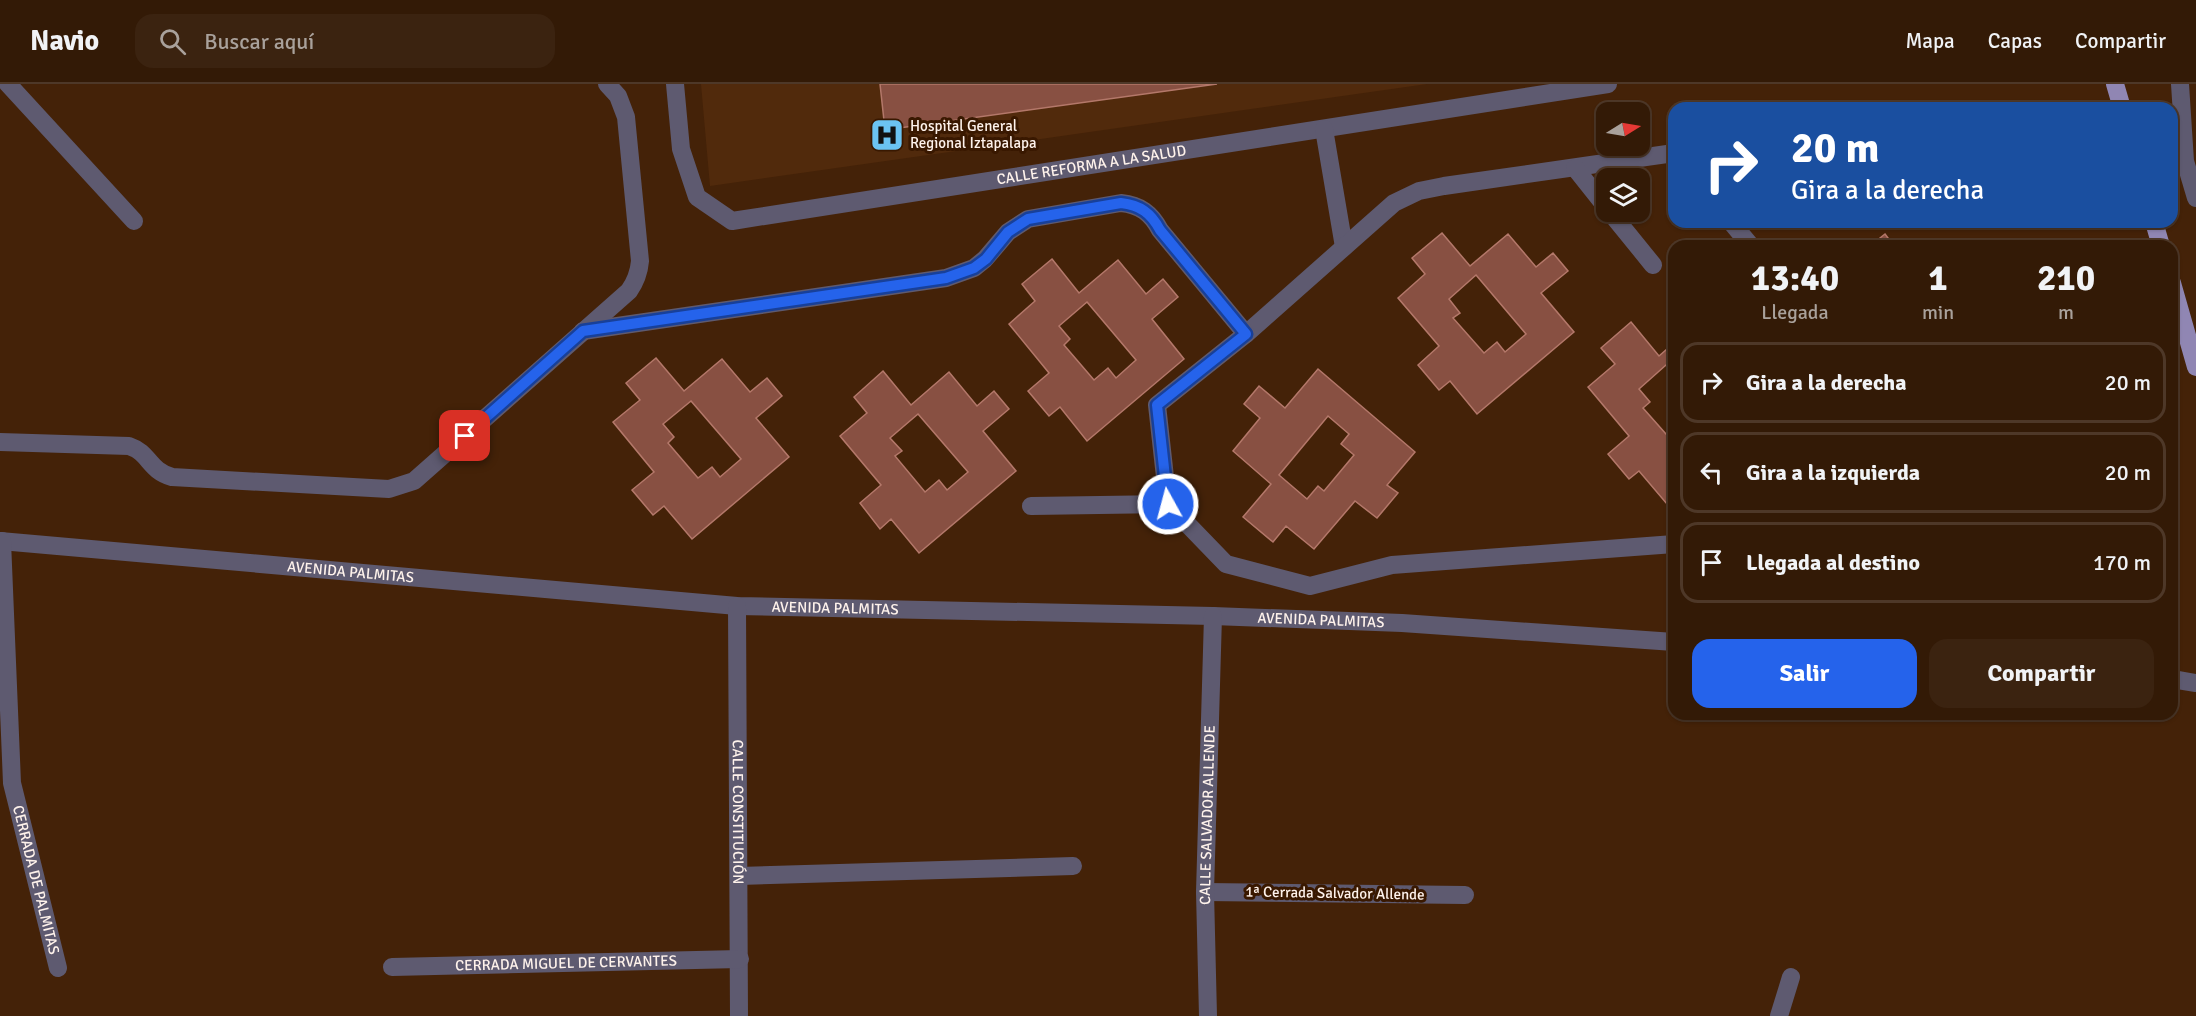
<!DOCTYPE html>
<html lang="es">
<head>
<meta charset="utf-8">
<style>
	:root { --surface:#331a06; --page:#3b2310; --text:#f1f3f6; --muted:#a9a19b; --line:#4e3828; --accent:#2563eb }
	body { margin:0; font-family:Signika,sans-serif; background:var(--page); color:var(--text); height:100vh; display:flex; flex-direction:column; font-size:22px; white-space:nowrap }
	* { box-sizing:border-box; margin:0 }
	p { font-size:20px; color:var(--muted) }
	.icon { flex:none; width:33px; height:33px; fill:none; stroke:currentColor; stroke-width:2; stroke-linecap:round; stroke-linejoin:round }
	.map { position:relative; flex:1; overflow:hidden }
	.details { position:absolute; left:1668px; top:156px; width:510px; height:480px; display:flex; flex-direction:column; background:var(--surface); border-radius:18px; box-shadow:0 2px 4px #0004,0 0 0 2px var(--line) }
	.details>* { flex:none }
	.hud { position:absolute; left:1668px; top:18px; width:510px; height:126px; border-radius:18px; box-shadow:0 2px 4px #0004,0 0 0 2px var(--line); background:#1a4fa0; color:#fff; overflow:hidden }
	.needle { width:39px; rotate:79deg }
	.controls { position:absolute; left:1596px; top:18px; display:grid; gap:12px }
	.controls a { display:grid; place-items:center; width:54px; height:54px; border-radius:12px; background:var(--surface); box-shadow:0 2px 4px #0004,0 0 0 2px var(--line); font-size:30px }
	.pin { position:absolute; display:grid; place-items:center; width:51px; height:51px; color:#fff; margin:-26px; border-radius:12px; box-shadow:0 3px 9px #0006 }
	.me { position:absolute; width:66px; margin:-33px; rotate:353deg; stroke-linejoin:round; filter:drop-shadow(0 0 4px #0008) }
	.turn { display:flex; align-items:center; gap:21px; height:126px; padding:0 24px; font-size:27px }
	.turn .icon { width:78px; height:78px; stroke-width:2.5 }
	.turn b { display:block; font-size:42px; line-height:51px }
	.eta { display:flex; justify-content:space-evenly; align-items:center; height:102px; text-align:center }
	.eta b { font-size:36px; font-weight:700; line-height:42px }
	.button { display:flex; gap:12px; margin-top:auto; padding:12px 24px }
	.button a { flex:1; height:69px; border-radius:18px; background:var(--accent); color:#fff; font-size:24px; font-weight:700; line-height:69px; text-align:center }
	.button a+a { background:var(--page); color:var(--text) }
	ul { padding:0; list-style:none }
	li { display:flex; align-items:center; gap:18px; height:81px; margin:0 12px 9px; padding:0 12px; border:3px solid var(--line); border-radius:18px }
	li div { flex:1 }
	li b { display:block; font-size:22px }
	li em { font-style:normal }
	header { display:flex; align-items:center; gap:36px; box-sizing:border-box; height:84px; padding:0 30px; background:var(--surface); border-bottom:2px solid var(--line) }
	header strong { font-size:28px }
	nav { display:flex; gap:33px; margin-inline-start:auto; font-size:21px }
	.search { width:420px; height:54px; background:var(--page); display:flex; align-items:center; gap:15px; box-sizing:border-box; padding:0 21px; border-radius:18px; color:var(--muted); font-size:22px }
	.map>svg:first-child { display:block }
	.built { fill:#512a0c }
	.building { fill:#885042; stroke:#b4786a; stroke-width:1.5; fill-rule:evenodd }
	.lines { fill:none; stroke-linecap:round; stroke-linejoin:round }
	.service { stroke:#5e5a70; stroke-width:18 }
	.minor { stroke:#5e5a70; stroke-width:18 }
	.primary { stroke:#9086b3; stroke-width:18 }
	.route-casing { stroke:#184099; stroke-width:15 }
	.route { stroke:#2563eb; stroke-width:10 }
	.labels { text-anchor:middle; dominant-baseline:central; stroke-width:6; stroke-linejoin:round; paint-order:stroke }
	.poi-label { font-size:15px; fill:#fef2eb; stroke:#391800; text-anchor:start }
	.street-label { font-size:15px; fill:#fef2eb; stroke:#391800 }
</style>
</head>
<body>
<header>
<strong>Navio</strong>
<div class="search"><svg class="icon" aria-label="search" viewBox="0 0 24 24"><circle cx="10" cy="10" r="6"/><path d="M15 15l6 6"/></svg>Buscar aquí</div>
<nav><a>Mapa</a><a>Capas</a><a>Compartir</a></nav>
</header>
<div class="map">
<svg width="2196" height="932" viewBox="0 0 2196 932">
	<rect width="100%" height="100%" fill="#442208"/>
	<!-- built -->
	<polygon class="built" points="701,0 1427,0 710,102"/>
	<!-- building -->
	<g class="building">
		<polygon points="880,0 1217,0 885,46"/>
		<path d="M 1442,149 L 1470,182 L 1508,150 L 1536,183 L 1553,169 L 1568,187 L 1541,209 L 1574,248 L 1477,330 L 1450,297 L 1439,306 L 1418,281 L 1439,262 L 1398,214 L 1425,190 L 1412,174 ZM 1476,191 L 1526,250 L 1505,268 L 1497,258 L 1484,269 L 1453,234 L 1460,229 L 1449,215 Z"/>
		<polygon points="1885,150 1894,162 1870,162"/>
		<path d="M 1052,175 L 1079,209 L 1118,176 L 1146,210 L 1163,195 L 1178,213 L 1152,235 L 1184,275 L 1087,357 L 1060,323 L 1049,332 L 1028,307 L 1049,289 L 1009,240 L 1035,217 L 1022,200 ZM 1087,218 L 1136,276 L 1116,294 L 1108,284 L 1094,296 L 1064,261 L 1070,255 L 1059,242 Z"/>
		<polygon points="1631,238 1659,272 1674,259 1674,291 1666,281 1639,305 1650,318 1643,324 1674,359 1674,414 1667,420 1639,387 1629,395 1608,370 1629,352 1588,303 1615,280 1601,264"/>
		<path d="M 656,274 L 684,307 L 722,275 L 750,308 L 767,294 L 782,312 L 756,334 L 789,373 L 692,455 L 664,422 L 653,431 L 632,406 L 654,388 L 613,338 L 640,316 L 626,299 ZM 691,317 L 741,375 L 720,393 L 712,383 L 698,394 L 668,359 L 674,353 L 663,340 Z"/>
		<path d="M 1318,285 L 1415,368 L 1387,401 L 1398,409 L 1377,434 L 1355,417 L 1314,465 L 1286,442 L 1273,458 L 1243,433 L 1271,400 L 1233,367 L 1260,334 L 1244,320 L 1259,302 L 1285,324 ZM 1328,332 L 1349,350 L 1341,360 L 1354,371 L 1324,407 L 1318,402 L 1307,415 L 1279,391 Z"/>
		<path d="M 883,287 L 911,321 L 949,288 L 977,322 L 994,307 L 1009,325 L 983,347 L 1016,387 L 919,469 L 891,435 L 880,445 L 860,419 L 881,401 L 840,352 L 867,329 L 854,313 ZM 918,330 L 968,388 L 947,406 L 939,396 L 925,408 L 895,372 L 902,367 L 890,354 Z"/>
	</g>
	<g class="lines">
		<!-- service -->
		<polyline class="service" points="2180,0 2185,77 2196,114"/>
		<!-- minor -->
		<g class="minor">
			<polyline points="8,0 134,137"/>
			<path id="s1" d="M 675,0 L 681,65 L 697,113 L 732,137 L 1608,0"/>
			<polyline points="1324,45 1344,163"/>
			<polyline points="1674,69 1444,102 1419,107 1394,119 1246,250 1157,321 1168,420 1226,480 1310,502 1392,481 1674,460"/>
			<polyline points="1575,84 1606,123"/>
			<polyline points="1610,128 1653,181"/>
			<polyline points="1731,138 1751,162"/>
			<path d="M 583,247 L 946,194 L 974,184 L 985,175 L 1008,148 L 1028,135 L 1121,119 C 1140,121 1151,129 1160,146 L 1246,250"/>
			<path d="M 0,358 L 129,362 C 150,369 148,386 172,393 L 389,405 L 414,397 L 629,207 C 636,197 639,189 640,177 L 626,33 L 618,12 L 607,0"/>
			<polyline points="1031,422 1168,420"/>
			<path id="s2" d="M 0,457 L 737,522 L 1213,532 L 1402,539 L 1674,558"/>
			<path id="s3" d="M 2,457 L 12,699 L 58,884"/>
			<path id="s4" d="M 737,522 L 739,932"/>
			<polyline points="2172,595 2196,599"/>
			<polyline points="739,792 1073,782"/>
			<polyline points="1205,808 1465,811"/>
			<path id="s5" d="M 392,883 L 740,875"/>
			<path id="s6" d="M 1208,932 L 1205,808 L 1213,532"/>
			<polyline points="1779,932 1791,893"/>
		</g>
		<!-- primary -->
		<g class="primary">
			<polyline points="2115,0 2122,24"/>
			<polyline points="2154,138 2161,162"/>
			<polyline points="2172,199 2196,283"/>
		</g>
	</g>
	<g class="lines">
		<!-- route casing -->
		<g class="route-casing">
			<path id="route" d="M 465,352 L 583,247 L 946,194 L 974,184 L 986,175 L 1008,148 L 1028,135 L 1121,119 C 1140,121 1151,129 1160,146 L 1246,250 L 1157,321 L 1168,420"/>
		</g>
		<!-- route -->
		<use href="#route" class="route"/>
	</g>
	<!-- icons -->
	<defs>
		<g id="hospital-square" transform="scale(1.725)"><rect x="-9" y="-9" width="18" height="18" rx="4" fill="#6bc3f2" stroke="#391800"/><path d="M-5-5h3v3.5h4V-5h3V5h-3V1.5h-4V5h-3Z" fill="#111"/></g>
	</defs>
	<g fill-rule="evenodd">
		<use href="#hospital-square" x="887" y="51"/>
	</g>
	<g class="labels">
		<!-- poi labels -->
		<g class="poi-label">
			<text x="910" y="42">Hospital General<tspan x="910" dy="17">Regional Iztapalapa</tspan></text>
		</g>
		<!-- street labels -->
		<g class="street-label">
			<text stroke="none"><textPath href="#s1" startOffset="522">CALLE REFORMA A LA SALUD</textPath></text>
			<text stroke="none"><textPath href="#s2" startOffset="352">AVENIDA PALMITAS</textPath></text>
			<text stroke="none"><textPath href="#s2" startOffset="838">AVENIDA PALMITAS</textPath></text>
			<text stroke="none"><textPath href="#s2" startOffset="1324">AVENIDA PALMITAS</textPath></text>
			<text stroke="none"><textPath href="#s4" startOffset="206">CALLE CONSTITUCIÓN</textPath></text>
			<text stroke="none"><textPath href="#s6" startOffset="201">CALLE SALVADOR ALLENDE</textPath></text>
			<text stroke="none"><textPath href="#s3" startOffset="342">CERRADA DE PALMITAS</textPath></text>
			<text transform="translate(1335 809) rotate(1)">1ª Cerrada Salvador Allende</text>
			<text stroke="none"><textPath href="#s5" startOffset="174">CERRADA MIGUEL DE CERVANTES</textPath></text>
		</g>
	</g>
</svg>
<div class="controls">
<a><svg class="needle" viewBox="-14 -14 28 28"><path d="M0-13l5 13h-10z" fill="#e53935"/><path d="M0 13l5-13h-10z" fill="#a9a19b"/></svg></a>
<a><svg class="icon" aria-label="layers" viewBox="0 0 24 24"><path d="M12 4l9 5-9 5-9-5zM3 14l9 5 9-5"/></svg></a>
</div>
<div class="pin" style="left:465px;top:352px;background:#d93025"><svg class="icon" aria-label="arrive" viewBox="0 0 24 24"><path d="M6 21V4h12l-3 4 3 4H6"/></svg></div>
<svg class="me" style="left:1168px;top:420px" viewBox="-20 -20 40 40"><circle r="17" fill="#2563eb" stroke="#fff" stroke-width="3"/><path d="M0-11L8 9 0 5-8 9z" fill="#fff"/></svg>
<div class="hud">
<div class="turn"><svg class="icon" aria-label="right" viewBox="0 0 24 24"><path d="M7 20v-9h11M14 6l5 5-5 5"/></svg><div><b>20 m</b>Gira a la derecha</div></div>
</div>
<section class="details">
<div class="eta">
<div><b>13:40</b><p>Llegada</p></div>
<div><b>1</b><p>min</p></div>
<div><b>210</b><p>m</p></div>
</div>
<ul>
<li><svg class="icon" aria-label="right" viewBox="0 0 24 24"><path d="M7 20v-9h11M14 6l5 5-5 5"/></svg><div><b>Gira a la derecha</b></div><em>20 m</em></li>
<li><svg class="icon" aria-label="left" viewBox="0 0 24 24"><path d="M17 20v-9H6M10 6l-5 5 5 5"/></svg><div><b>Gira a la izquierda</b></div><em>20 m</em></li>
<li><svg class="icon" aria-label="arrive" viewBox="0 0 24 24"><path d="M6 21V4h12l-3 4 3 4H6"/></svg><div><b>Llegada al destino</b></div><em>170 m</em></li>
</ul>
<div class="button"><a>Salir</a><a>Compartir</a></div>
</section>
</div>
</body>
</html>
